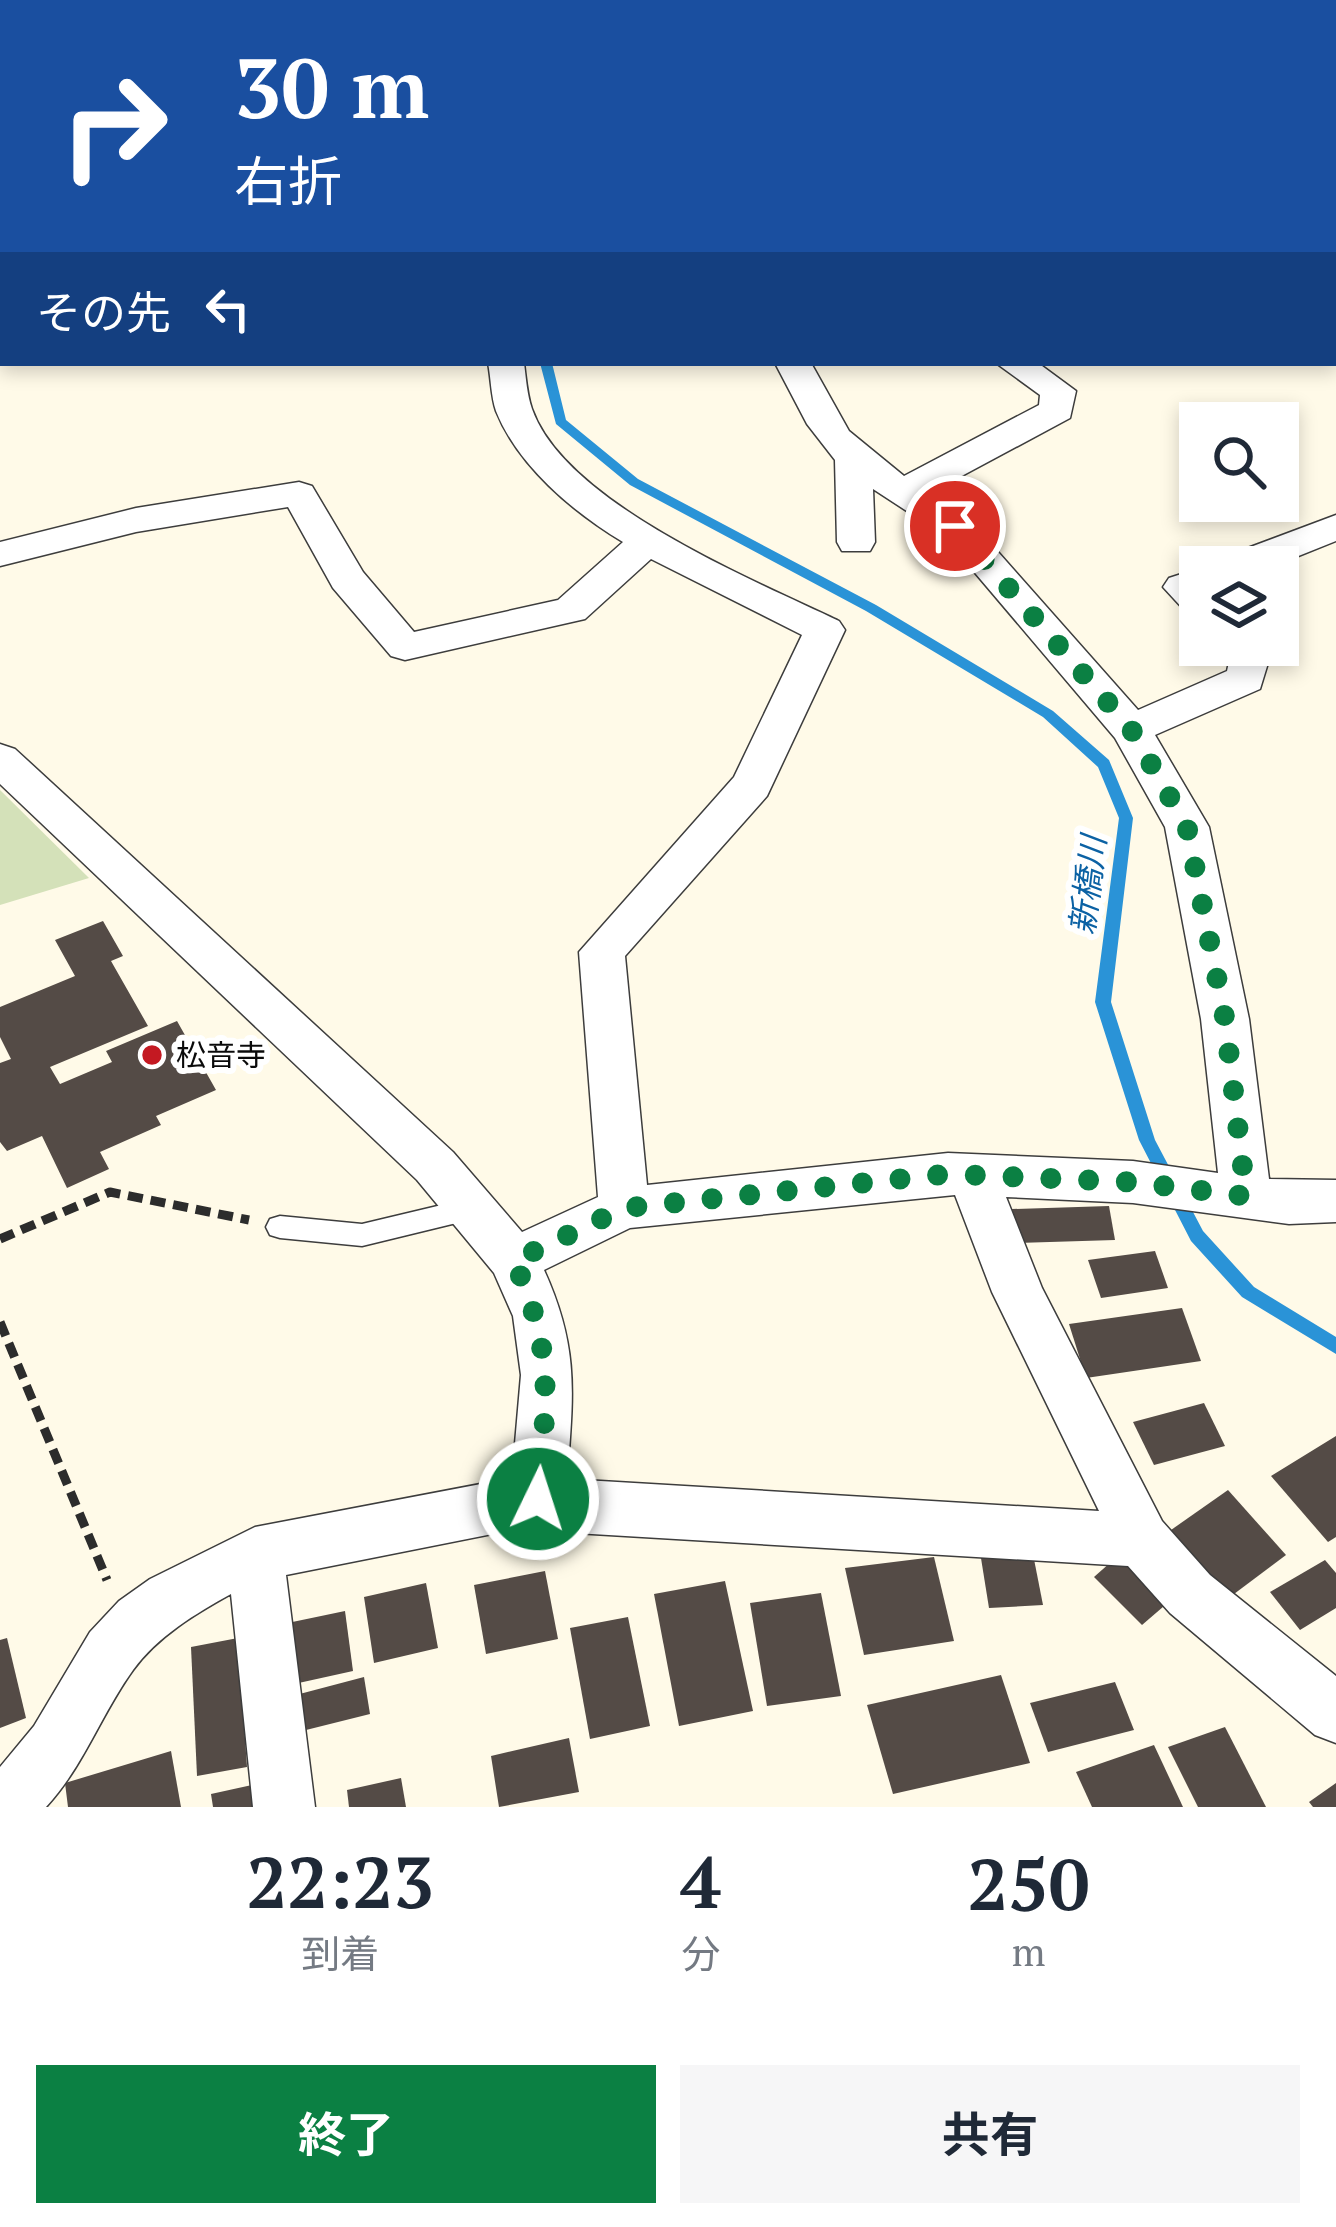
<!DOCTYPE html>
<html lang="ja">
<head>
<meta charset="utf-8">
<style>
	:root { --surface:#fff; --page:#f6f6f7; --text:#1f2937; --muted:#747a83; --accent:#0b8043 }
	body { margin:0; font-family:"PT Serif","Noto Sans JP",serif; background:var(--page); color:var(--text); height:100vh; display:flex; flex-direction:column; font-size:45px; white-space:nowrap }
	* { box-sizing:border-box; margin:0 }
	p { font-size:39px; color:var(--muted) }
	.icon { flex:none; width:66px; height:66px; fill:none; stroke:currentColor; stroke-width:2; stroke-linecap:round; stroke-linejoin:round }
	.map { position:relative; height:1807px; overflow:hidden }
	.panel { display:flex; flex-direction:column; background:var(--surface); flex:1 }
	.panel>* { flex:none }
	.hud { position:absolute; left:0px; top:0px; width:1338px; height:366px; box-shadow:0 6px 18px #0003; background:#1a4fa0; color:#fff; overflow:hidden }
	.controls { position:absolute; left:1179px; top:402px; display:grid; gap:24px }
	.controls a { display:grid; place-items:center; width:120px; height:120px; border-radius:0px; background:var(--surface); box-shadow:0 6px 18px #0003; font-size:60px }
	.pin { position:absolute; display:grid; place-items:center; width:102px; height:102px; color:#fff; margin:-51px; border:6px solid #fff; border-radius:50%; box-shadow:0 3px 12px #0007 }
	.me { position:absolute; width:132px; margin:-66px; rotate:4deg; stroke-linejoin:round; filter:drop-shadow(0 0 9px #0008) }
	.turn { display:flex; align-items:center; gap:42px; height:252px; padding:0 36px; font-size:54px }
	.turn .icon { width:156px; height:156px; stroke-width:2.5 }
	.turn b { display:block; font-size:84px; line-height:102px }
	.then { display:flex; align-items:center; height:114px; padding:0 36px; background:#0003; gap:24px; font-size:45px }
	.eta { display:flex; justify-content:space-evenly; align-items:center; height:204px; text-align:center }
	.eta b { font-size:72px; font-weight:700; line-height:84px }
	.action { display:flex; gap:24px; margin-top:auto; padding:24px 36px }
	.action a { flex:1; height:138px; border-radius:0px; background:var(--accent); color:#fff; font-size:48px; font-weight:700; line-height:138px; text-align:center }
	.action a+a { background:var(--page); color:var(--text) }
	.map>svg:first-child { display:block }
	.cemetery { fill:#d4e1b9 }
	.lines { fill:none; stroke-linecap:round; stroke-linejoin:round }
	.stream { fill:#2a93d7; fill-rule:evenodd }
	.building { fill:#544b46 }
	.lane-casing { stroke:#3d3d3d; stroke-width:3 }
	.street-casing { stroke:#3d3d3d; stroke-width:3 }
	.secondary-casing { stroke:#2c2c2c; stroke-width:3 }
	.primary-casing { stroke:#1b1b1b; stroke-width:3 }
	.path { stroke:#2c2c2c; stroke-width:9; stroke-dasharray:15 8; stroke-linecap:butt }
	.lane { fill:#fff; fill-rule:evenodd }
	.street { fill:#fff; fill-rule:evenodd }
	.secondary { fill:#fff4a3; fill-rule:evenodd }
	.primary { fill:#ffd658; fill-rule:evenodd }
	.route { stroke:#0b8043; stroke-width:21; stroke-dasharray:0 37.8 }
	.poi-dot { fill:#c41922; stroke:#fff; stroke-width:4.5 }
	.labels { text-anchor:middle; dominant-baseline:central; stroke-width:12; stroke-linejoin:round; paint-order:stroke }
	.poi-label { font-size:30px; fill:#0a0a0a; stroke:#fff; text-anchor:start }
	.water-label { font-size:33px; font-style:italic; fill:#0c62a4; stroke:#fff }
</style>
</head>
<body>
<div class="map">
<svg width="1336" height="1807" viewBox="0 0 1336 1807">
	<rect width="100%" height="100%" fill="#fffae8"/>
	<!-- cemetery -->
	<polygon class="cemetery" points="0,790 89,878 0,905"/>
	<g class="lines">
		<!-- stream -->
		<g class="stream">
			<polygon points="482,0 492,0 493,3 483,3"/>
			<polygon points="540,363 552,363 566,420 638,479 876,605 1053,711 1109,760 1133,818 1111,1002 1155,1140 1203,1231 1254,1287 1336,1337 1336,1354 1242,1297 1191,1241 1139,1140 1095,1002 1119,818 1098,767 1043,717 866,611 630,485 556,424"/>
		</g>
	</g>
	<!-- building -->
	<g class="building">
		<polygon points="103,921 123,956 111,961 148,1026 50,1067 60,1084 112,1062 106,1051 177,1021 216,1090 156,1116 161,1125 100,1152 109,1169 67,1188 42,1136 7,1151 0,1142 0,1063 11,1059 0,1037 0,1007 75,976 55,940"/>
		<polygon points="1109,1206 1115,1240 1017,1243 1012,1209"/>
		<polygon points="1155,1251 1168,1288 1101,1298 1088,1260"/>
		<polygon points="1182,1308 1201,1361 1086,1378 1069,1324"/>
		<polygon points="1204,1403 1225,1446 1154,1465 1133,1422"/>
		<polygon points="1336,1436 1336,1537 1328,1542 1271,1476"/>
		<polygon points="1228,1490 1286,1555 1230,1597 1171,1530"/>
		<polygon points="1129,1546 1178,1594 1142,1625 1094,1577"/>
		<polygon points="1032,1549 1043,1605 989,1608 980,1552"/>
		<polygon points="934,1557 954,1641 864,1655 845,1568"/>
		<polygon points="1325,1560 1336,1573 1336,1608 1300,1630 1270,1592"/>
		<polygon points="545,1571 558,1639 486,1654 474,1585"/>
		<polygon points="725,1581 753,1711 679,1726 654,1594"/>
		<polygon points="426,1583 438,1648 374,1663 364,1597"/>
		<polygon points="821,1593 841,1696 767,1706 750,1603"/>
		<polygon points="345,1611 353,1671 285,1686 278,1625"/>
		<polygon points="628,1617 650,1726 590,1739 570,1628"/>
		<polygon points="7,1638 26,1718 0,1728 0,1640"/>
		<polygon points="238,1638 247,1767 197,1776 191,1647"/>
		<polygon points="1001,1675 1030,1763 893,1794 867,1705"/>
		<polygon points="364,1677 370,1714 298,1732 292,1696"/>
		<polygon points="1115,1682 1134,1730 1048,1752 1030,1703"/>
		<polygon points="1225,1727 1266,1807 1198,1807 1168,1747"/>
		<polygon points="569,1738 579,1792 499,1807 491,1756"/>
		<polygon points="1154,1745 1183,1807 1092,1807 1076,1772"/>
		<polygon points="171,1751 181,1807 68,1807 65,1783"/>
		<polygon points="401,1778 406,1807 349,1807 347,1790"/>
		<polygon points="1336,1783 1336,1807 1313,1807 1309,1802"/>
		<polygon points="252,1785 254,1807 213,1807 211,1794"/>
	</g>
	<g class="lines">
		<!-- lane casing -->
		<g class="lane-casing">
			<polygon id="lane" points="471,1198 481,1201 484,1209 481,1217 362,1246 280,1238 270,1235 266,1227 270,1219 280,1216 362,1224"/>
		</g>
		<!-- street casing -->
		<g class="street-casing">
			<g id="street">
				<polygon points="140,0 168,0 170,3 142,3"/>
				<rect x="409" y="0" width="28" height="3"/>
				<polygon points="1075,0 1106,0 1108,3 1077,3"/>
				<rect x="0" y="52" width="3" height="18"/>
				<polygon points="0,115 3,116 3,141 0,141"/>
				<path d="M 488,363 L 524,363 C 526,378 527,395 532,409 C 565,503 753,580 839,621 L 845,630 L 767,796 L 625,956 L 647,1185 L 948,1153 L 1133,1161 L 1218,1173 L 1201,1019 L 1165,827 L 1115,738 L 942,534 L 873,489 L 875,542 L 870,551 L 842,551 L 837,542 L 835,460 L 807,424 L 775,363 L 811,363 L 849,431 L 904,476 L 1039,405 L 1040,395 L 996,363 L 1038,363 L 1076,391 L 1070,418 L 930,493 L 968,518 L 1138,710 L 1227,671 L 1231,653 L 1226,645 L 1269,645 L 1272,650 L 1260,689 L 1155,735 L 1209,827 L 1249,1019 L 1269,1179 L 1336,1180 L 1336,1222 L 1289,1224 L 1133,1203 L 1006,1197 L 1042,1288 L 1162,1521 L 1210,1575 L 1336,1676 L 1336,1743 L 1315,1735 L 1170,1613 L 1128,1566 L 575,1533 L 538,1525 L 286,1575 L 315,1807 L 253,1807 L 231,1594 C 195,1614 158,1636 133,1670 C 101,1714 84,1766 46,1807 L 0,1807 L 0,1767 L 34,1726 L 90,1632 L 119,1601 L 150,1579 L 255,1527 L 512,1478 L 521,1375 L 513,1316 L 494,1273 L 417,1180 L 0,784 L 0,744 L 15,749 L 453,1152 L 522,1232 L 598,1197 L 579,952 L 734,777 L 802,635 L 651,559 L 585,619 L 405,660 L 391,656 L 333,588 L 288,507 L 136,532 L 0,566 L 0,542 L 136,508 L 299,482 L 312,486 L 363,572 L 414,632 L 558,600 L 623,542 C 573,512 518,466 496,411 C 491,397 491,378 488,363 ZM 955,1195 L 992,1292 L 1099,1511 L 567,1479 C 573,1395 580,1349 544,1270 L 630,1228 Z"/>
				<polygon points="1336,515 1336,541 1271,567 1216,567 1221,558"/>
				<polygon points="1200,568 1200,616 1186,612 1163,587 1169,578"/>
			</g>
		</g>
		<!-- secondary casing -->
		<g class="secondary-casing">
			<rect id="secondary" x="1335" y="239" width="1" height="29"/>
		</g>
		<!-- primary casing -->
		<g class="primary-casing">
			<g id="primary">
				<rect x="1335" y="58" width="1" height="26"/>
				<polygon points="3,293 3,323 0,324 0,294"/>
			</g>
		</g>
		<!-- path -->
		<g class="path">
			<polyline points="0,1239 110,1192 249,1220"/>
			<polyline points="0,1322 107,1580"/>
		</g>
		<!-- lane -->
		<use href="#lane" class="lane"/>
		<!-- street -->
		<use href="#street" class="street"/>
		<!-- secondary -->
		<use href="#secondary" class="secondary"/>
		<!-- primary -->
		<use href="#primary" class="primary"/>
	</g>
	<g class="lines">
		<!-- route -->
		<path class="route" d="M 538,1499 C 546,1401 556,1354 514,1261 L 624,1208 L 948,1174 L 1133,1182 L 1246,1196 L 1225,1019 L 1187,827 L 1131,729 L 955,526"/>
	</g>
	<!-- markers -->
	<circle class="poi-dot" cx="152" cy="1055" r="12"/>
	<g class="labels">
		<!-- poi labels -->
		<g class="poi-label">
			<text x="176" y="1055">松音寺</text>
		</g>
		<!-- water labels -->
		<g class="water-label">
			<text transform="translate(1087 885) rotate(-83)">新橋川</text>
		</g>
	</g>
</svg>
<div class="controls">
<a><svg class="icon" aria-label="search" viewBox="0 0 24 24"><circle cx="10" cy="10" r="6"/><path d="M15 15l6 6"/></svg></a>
<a><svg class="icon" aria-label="layers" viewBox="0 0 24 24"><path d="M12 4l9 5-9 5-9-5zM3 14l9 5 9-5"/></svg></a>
</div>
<div class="pin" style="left:955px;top:526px;background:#d93025"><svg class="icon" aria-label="arrive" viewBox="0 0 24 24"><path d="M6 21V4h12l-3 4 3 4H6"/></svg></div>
<svg class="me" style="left:538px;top:1499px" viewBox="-20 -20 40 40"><circle r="17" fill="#0b8043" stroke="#fff" stroke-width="3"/><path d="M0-11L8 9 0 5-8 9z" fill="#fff"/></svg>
<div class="hud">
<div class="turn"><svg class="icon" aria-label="right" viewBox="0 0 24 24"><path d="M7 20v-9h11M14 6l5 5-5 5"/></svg><div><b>30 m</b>右折</div></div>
<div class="then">その先<svg class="icon" aria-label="left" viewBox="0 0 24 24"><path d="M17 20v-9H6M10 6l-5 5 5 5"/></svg></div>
</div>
</div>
<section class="panel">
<div class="eta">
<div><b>22:23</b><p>到着</p></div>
<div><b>4</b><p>分</p></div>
<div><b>250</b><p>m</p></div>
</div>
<div class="action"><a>終了</a><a>共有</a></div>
</section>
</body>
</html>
